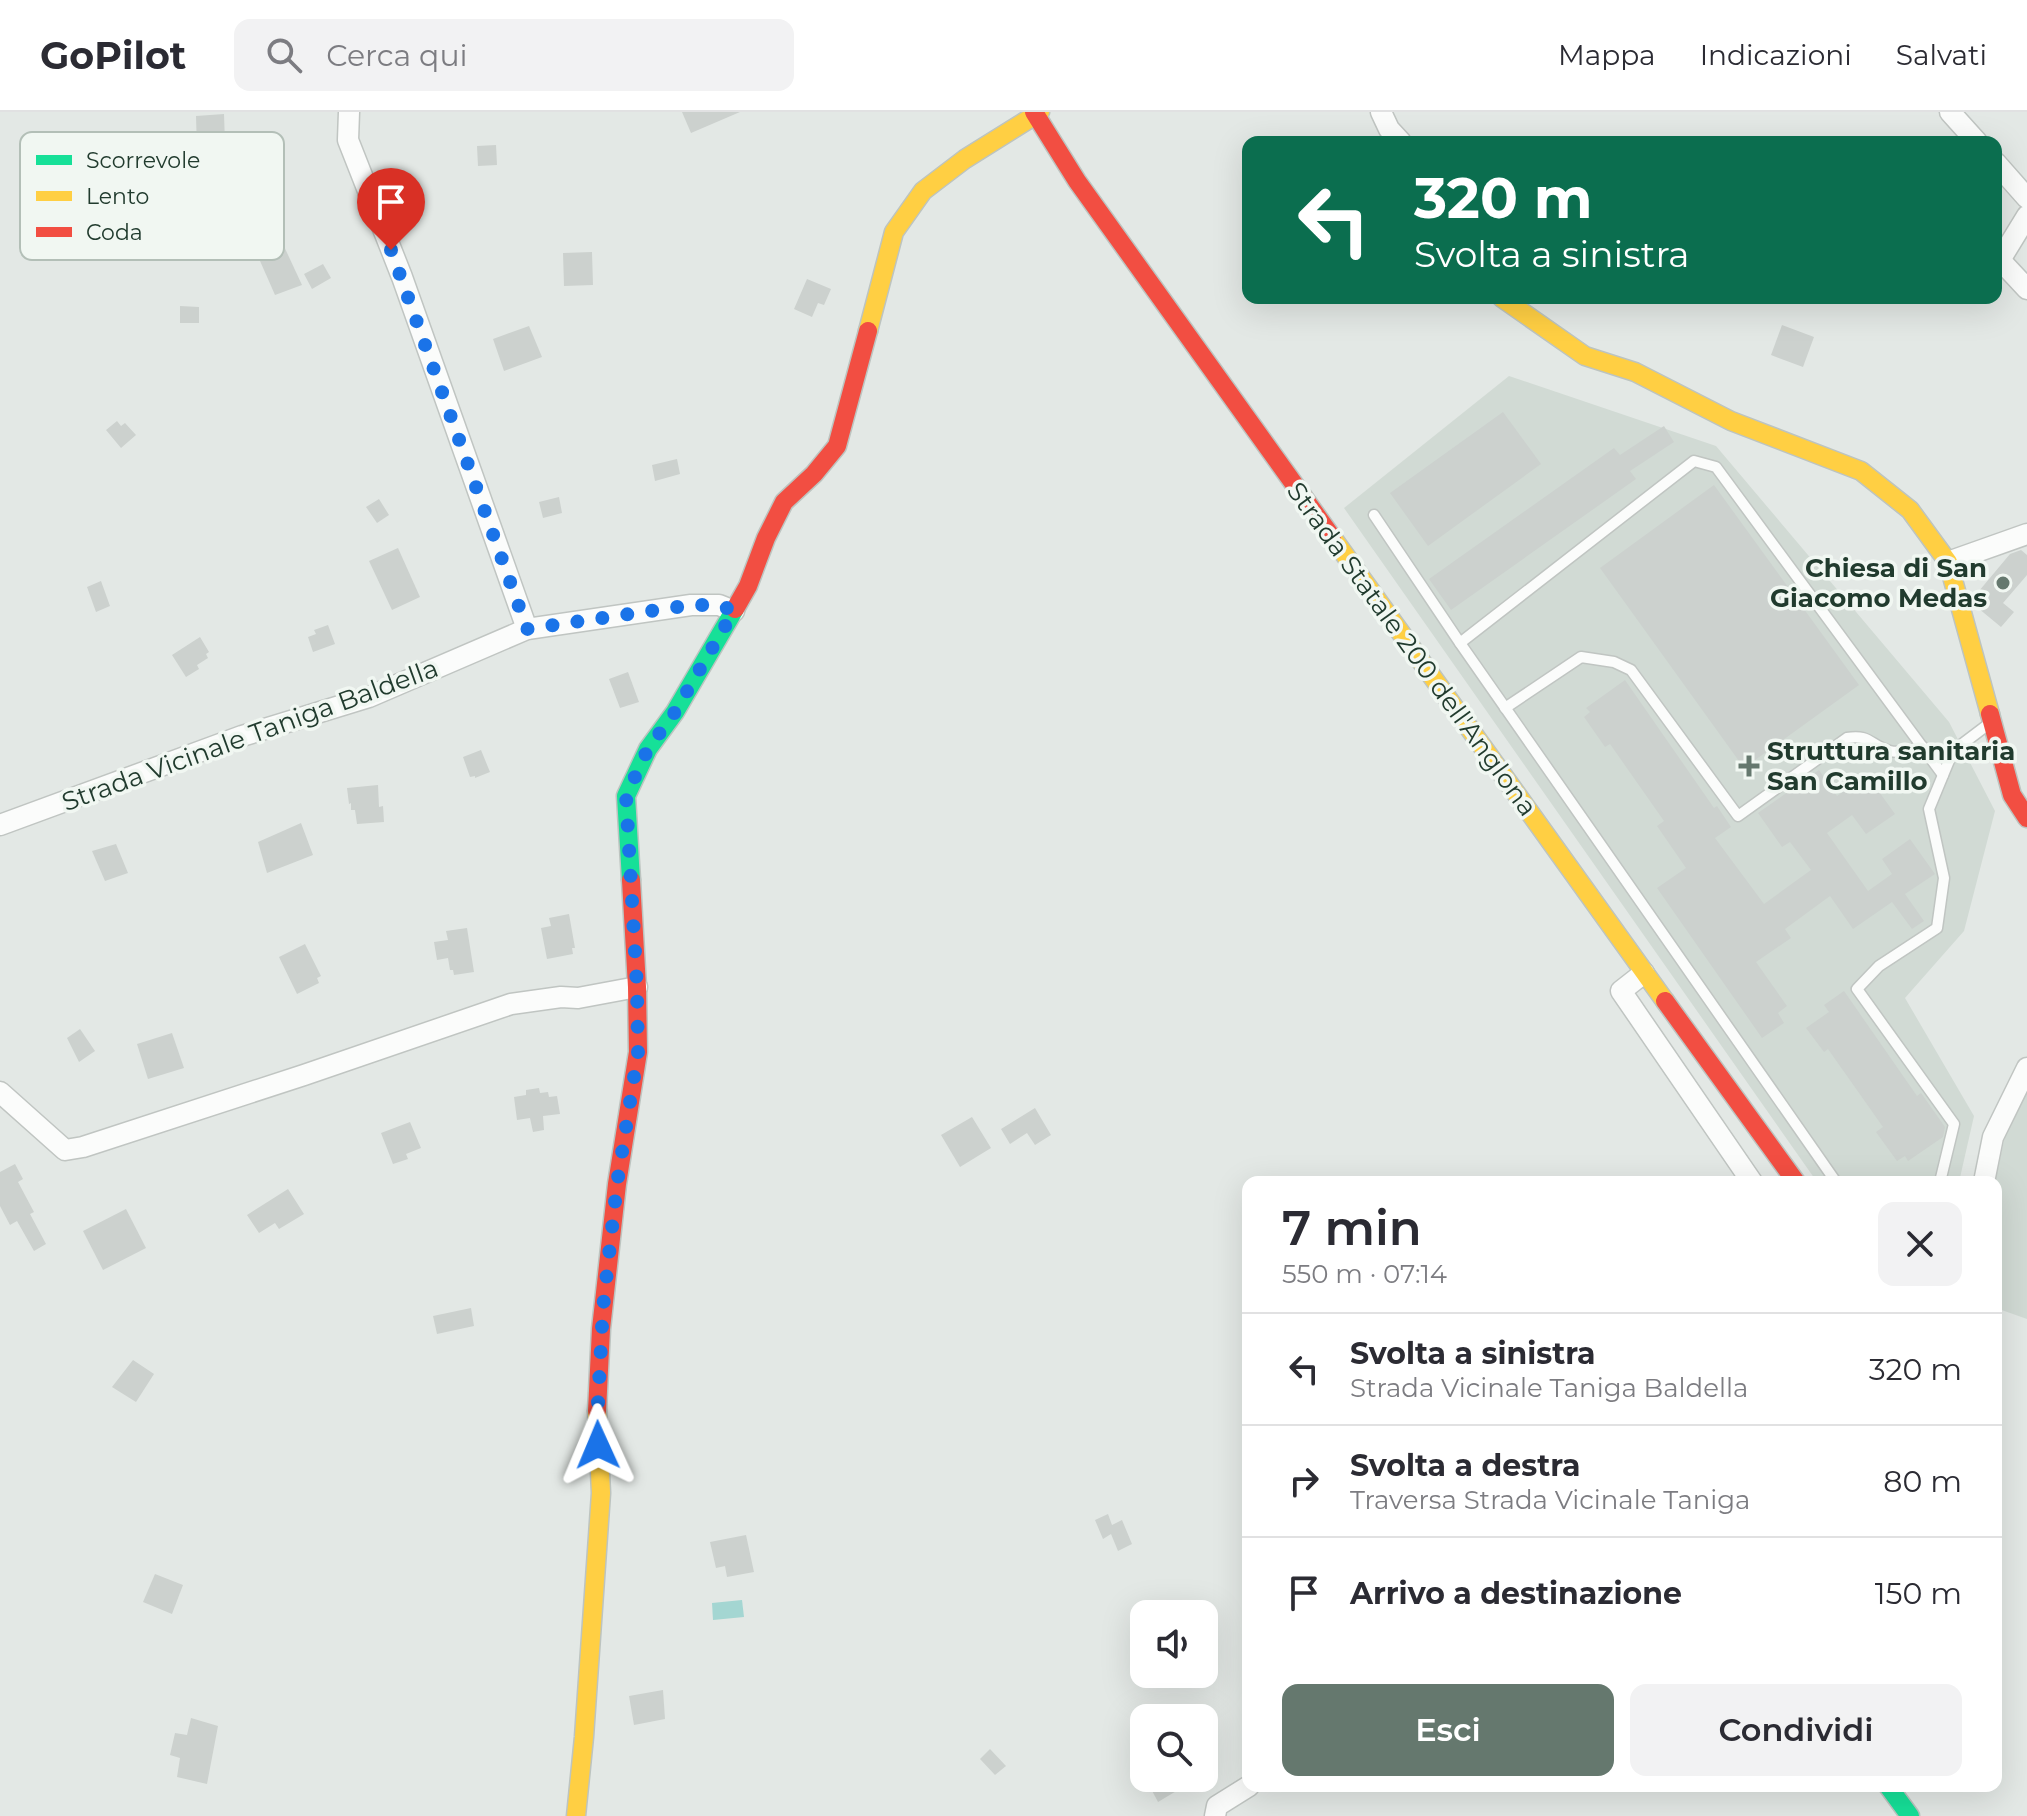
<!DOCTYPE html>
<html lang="it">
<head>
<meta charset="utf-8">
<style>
	:root { --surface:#fff; --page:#f2f2f3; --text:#2b2b33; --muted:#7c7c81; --line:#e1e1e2; --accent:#65786e }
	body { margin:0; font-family:Montserrat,sans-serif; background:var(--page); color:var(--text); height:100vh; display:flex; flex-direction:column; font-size:30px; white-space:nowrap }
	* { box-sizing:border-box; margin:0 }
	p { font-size:26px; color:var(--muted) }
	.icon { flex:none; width:44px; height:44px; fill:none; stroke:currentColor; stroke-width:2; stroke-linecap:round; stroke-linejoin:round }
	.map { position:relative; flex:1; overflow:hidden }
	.drawer { position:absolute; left:1242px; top:1064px; width:760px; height:616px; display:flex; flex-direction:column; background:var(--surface); border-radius:16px; box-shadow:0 8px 32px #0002 }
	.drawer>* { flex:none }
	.top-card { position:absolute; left:1242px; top:24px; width:760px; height:168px; border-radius:16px; box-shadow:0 8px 32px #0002; background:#0b6e4f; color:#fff; overflow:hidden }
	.controls { position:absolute; left:1130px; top:1488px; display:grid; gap:16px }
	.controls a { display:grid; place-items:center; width:88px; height:88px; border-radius:16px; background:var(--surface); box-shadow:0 8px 32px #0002; font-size:40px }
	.pin { position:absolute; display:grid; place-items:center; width:68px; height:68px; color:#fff; margin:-82px -34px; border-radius:50% 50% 50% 0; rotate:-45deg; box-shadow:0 0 8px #0007 }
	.pin .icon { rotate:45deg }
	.me { position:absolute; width:88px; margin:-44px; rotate:359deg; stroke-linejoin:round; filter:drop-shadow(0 0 6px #0008) }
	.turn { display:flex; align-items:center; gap:28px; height:168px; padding:0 40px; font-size:36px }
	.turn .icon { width:104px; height:104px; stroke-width:2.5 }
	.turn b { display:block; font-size:56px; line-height:68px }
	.round { display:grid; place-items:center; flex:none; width:84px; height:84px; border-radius:16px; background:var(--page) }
	.headline { display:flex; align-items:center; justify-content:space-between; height:136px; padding:0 40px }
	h1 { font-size:48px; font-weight:600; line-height:60px }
	.button { display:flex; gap:16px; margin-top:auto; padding:16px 40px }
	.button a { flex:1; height:92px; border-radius:16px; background:var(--accent); color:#fff; font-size:32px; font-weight:600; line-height:92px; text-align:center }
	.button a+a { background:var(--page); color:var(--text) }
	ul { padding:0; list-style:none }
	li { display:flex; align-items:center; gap:24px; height:112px; padding:0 40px; border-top:2px solid var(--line) }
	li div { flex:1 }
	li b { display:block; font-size:30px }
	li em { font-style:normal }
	header { display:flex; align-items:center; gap:48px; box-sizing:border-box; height:112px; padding:0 40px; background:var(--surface); border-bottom:2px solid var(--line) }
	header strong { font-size:38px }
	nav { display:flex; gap:44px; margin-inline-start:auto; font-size:28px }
	.search { width:560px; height:72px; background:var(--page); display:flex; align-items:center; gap:20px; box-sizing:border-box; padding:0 28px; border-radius:16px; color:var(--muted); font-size:30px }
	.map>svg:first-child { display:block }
	.built { fill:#d1dad4 }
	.water { fill:#a4d6d2 }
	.building { fill:#ccd1ce }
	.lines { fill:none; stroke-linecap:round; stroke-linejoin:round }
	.lane-casing { stroke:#c0c5c2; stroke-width:13 }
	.street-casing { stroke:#c0c5c2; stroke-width:23 }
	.fast-casing { stroke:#bdc4c0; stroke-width:21 }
	.slow-casing { stroke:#bdc4c0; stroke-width:21 }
	.jam-casing { stroke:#bdc4c0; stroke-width:21 }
	.lane { stroke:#fbfcfb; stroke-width:10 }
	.street { stroke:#fbfcfb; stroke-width:20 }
	.fast { stroke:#16e098; stroke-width:18 }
	.slow { stroke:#ffcf43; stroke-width:18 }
	.jam { stroke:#f24e42; stroke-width:18 }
	.route { stroke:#1a73e8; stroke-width:14; stroke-dasharray:0 25.2 }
	.poi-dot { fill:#65786e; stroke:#f1f7f2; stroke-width:3 }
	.labels { text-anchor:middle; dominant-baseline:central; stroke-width:7; stroke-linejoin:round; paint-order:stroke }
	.poi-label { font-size:26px; font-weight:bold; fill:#213b2e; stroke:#f1f7f2; text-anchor:end }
	.street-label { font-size:26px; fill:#213b2e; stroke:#f1f7f2 }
	.key { fill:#f1f7f2; stroke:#b3bfb7; stroke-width:2 }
	.key-label { font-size:22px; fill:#213b2e }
</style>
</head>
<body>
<header>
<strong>GoPilot</strong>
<div class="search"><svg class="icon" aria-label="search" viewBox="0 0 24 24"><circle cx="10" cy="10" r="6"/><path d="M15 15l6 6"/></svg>Cerca qui</div>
<nav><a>Mappa</a><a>Indicazioni</a><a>Salvati</a></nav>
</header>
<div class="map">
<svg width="2027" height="1704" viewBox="0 0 2027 1704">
	<rect width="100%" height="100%" fill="#e3e8e5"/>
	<!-- built -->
	<g class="built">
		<polygon points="1509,264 1716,334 1949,610 1995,699 1964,819 1905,886 1974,1004 1959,1070 1817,1070 1344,396"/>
		<polygon points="2027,975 2027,1207 1996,1196 1995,1070 2007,1015"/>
	</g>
	<!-- water -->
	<polygon class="water" points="742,1488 744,1505 713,1508 712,1491"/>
	<!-- building -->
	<g class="building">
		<polygon points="682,0 740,0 691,21"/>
		<polygon points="224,2 225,31 211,32 211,37 197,38 196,4"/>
		<polygon points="496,33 497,53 478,54 477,34"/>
		<polygon points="282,130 302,173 275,183 257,142"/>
		<polygon points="592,140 593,173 564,174 563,141"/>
		<polygon points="323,152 331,166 312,177 304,162"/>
		<polygon points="807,167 831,177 824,193 818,191 812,205 794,197"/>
		<polygon points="180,194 199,195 199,211 180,211"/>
		<polygon points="1782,213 1814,225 1803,255 1771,243"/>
		<polygon points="529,214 542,245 504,259 493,227"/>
		<polygon points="1503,300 1541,352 1428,434 1390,381"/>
		<polygon points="117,309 121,314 125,311 136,323 121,336 106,318"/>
		<polygon points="1664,314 1674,330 1630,359 1636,367 1451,498 1429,467 1614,336 1620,343"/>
		<polygon points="677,347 680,362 655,369 652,353"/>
		<polygon points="1714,373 1859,573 1744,656 1600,456"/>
		<polygon points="559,385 562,401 543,406 539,390"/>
		<polygon points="379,387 389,403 377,411 366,395"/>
		<polygon points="398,436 420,485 392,498 369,449"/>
		<polygon points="2021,438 2027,443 2027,463 2003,491 2014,500 2001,515 1978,496 1977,490 1983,482 1979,479 2010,442"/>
		<polygon points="101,469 110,494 96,500 87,475"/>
		<polygon points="328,513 335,532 313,540 308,525 316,522 314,518"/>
		<polygon points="200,525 209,540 206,542 208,546 197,553 199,557 186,565 172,543"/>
		<polygon points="628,560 639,590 620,596 609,567"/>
		<polygon points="1625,568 1714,696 1717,694 1731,715 1715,726 1764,792 1811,758 1790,730 1782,735 1758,701 1819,658 1837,684 1867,663 1895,702 1866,722 1852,703 1827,721 1868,779 1892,762 1882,747 1910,727 1935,762 1905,782 1924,809 1912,817 1892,790 1853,817 1830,784 1785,817 1791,826 1756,850 1787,894 1778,901 1784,911 1762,926 1657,776 1686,756 1657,714 1664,709 1610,632 1605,635 1584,605 1590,600 1586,596"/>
		<polygon points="481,638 490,660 475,666 475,664 470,665 463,645"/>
		<polygon points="378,673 379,695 383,694 384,710 357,712 355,698 351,698 351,691 349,692 347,676"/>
		<polygon points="301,711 313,743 267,761 258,730"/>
		<polygon points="116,732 128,761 105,769 92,739"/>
		<polygon points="569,802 575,836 572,836 573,842 547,847 541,816 551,814 549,806"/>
		<polygon points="467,816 474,860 454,863 453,858 450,858 448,846 437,848 434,830 448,828 446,819"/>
		<polygon points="305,832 321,864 317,866 319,871 297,882 279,845"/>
		<polygon points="1844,879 1917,984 1921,981 1945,1015 1943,1025 1908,1049 1905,1044 1897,1049 1876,1020 1883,1015 1828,937 1824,940 1806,916 1829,900 1824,893"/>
		<polygon points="80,917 95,939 79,950 67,926"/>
		<polygon points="172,921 184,956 148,967 137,932"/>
		<polygon points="539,976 540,981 548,980 549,985 557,984 560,1002 543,1004 544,1018 533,1020 530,1006 517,1008 514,985 526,983 526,978"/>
		<polygon points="1035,996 1051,1023 1035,1033 1027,1021 1010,1032 1001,1017"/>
		<polygon points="972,1005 991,1036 960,1055 941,1023"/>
		<polygon points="410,1010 421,1036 406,1042 408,1047 393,1052 381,1021"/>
		<polygon points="15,1052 23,1067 18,1070 34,1100 30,1102 46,1132 34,1139 17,1109 10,1113 0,1094 0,1060"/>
		<polygon points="288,1077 304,1102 279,1117 275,1111 259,1121 247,1103"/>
		<polygon points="126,1097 146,1136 103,1158 83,1119"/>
		<polygon points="471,1196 474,1214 437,1222 433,1204"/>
		<polygon points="133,1248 154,1262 136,1290 112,1275"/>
		<polygon points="1108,1402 1112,1413 1122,1408 1132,1432 1118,1439 1111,1422 1103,1427 1095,1408"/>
		<polygon points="746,1423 754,1460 727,1465 725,1454 716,1456 710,1430"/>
		<polygon points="155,1462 183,1473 172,1502 143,1490"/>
		<polygon points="663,1578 665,1607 634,1613 629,1584"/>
		<polygon points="191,1606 218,1614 207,1672 177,1665 180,1646 170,1643 175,1621 187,1623"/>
		<polygon points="990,1637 1006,1654 995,1663 980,1647"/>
		<polygon points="1160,1666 1171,1666 1178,1678 1158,1690 1149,1673"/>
	</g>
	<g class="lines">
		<!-- lane casing -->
		<g class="lane-casing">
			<g id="lane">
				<polyline points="1374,403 1460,531 1836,1070"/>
				<polyline points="1460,531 1694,349 1716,355 1943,663"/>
				<path d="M 1505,596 L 1581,545 L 1614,550 L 1631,558 L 1738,704 L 1847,626 C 1871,622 1870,634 1890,639 C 1901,642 1912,637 1923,635"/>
				<polyline points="1940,1070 1954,1012 1857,877 1879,854 1937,816 1944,766 1929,697 1953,639 1990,611"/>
			</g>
		</g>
		<!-- street casing -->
		<g class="street-casing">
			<g id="street">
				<polyline points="349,0 348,28 402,165 527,517"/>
				<polyline points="1381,0 1389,17 1401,30"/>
				<polyline points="1950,0 1977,30"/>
				<polyline points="1996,51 2027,86"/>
				<polyline points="1996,144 2000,148 2027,104"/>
				<polyline points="2000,148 2027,177"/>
				<polyline points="1948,450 2027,422"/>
				<polyline points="0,713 242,624 369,585 527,517 691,493 719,493 734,499"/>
				<polyline points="1644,861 1621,879 1752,1070"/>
				<polyline points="0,980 65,1038 83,1035 304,963 511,892 561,885 578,886 637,875"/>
				<polyline points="1984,1070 1993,1025 2027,956"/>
				<polyline points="1215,1704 1217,1694 1249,1674"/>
			</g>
		</g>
		<!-- fast casing -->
		<g class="fast-casing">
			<g id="fast">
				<polyline points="631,768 626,684 648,637 675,600 735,497"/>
				<polyline points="1888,1674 1910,1704"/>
			</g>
		</g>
		<!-- slow casing -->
		<g class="slow-casing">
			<g id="slow">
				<polyline points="1502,186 1585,244 1635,260 1731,309 1861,359 1910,398 1948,450 1990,602"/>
				<polyline points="868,219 894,120 923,79 965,47 1040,0"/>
				<polyline points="1332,425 1665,889"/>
				<polyline points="576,1704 584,1625 601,1381 597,1299"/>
			</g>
		</g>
		<!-- jam casing -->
		<g class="jam-casing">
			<g id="jam">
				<polyline points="1034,0 1077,69 1332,425"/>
				<polyline points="735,497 748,474 766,426 784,390 814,362 837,334 868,219"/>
				<polyline points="1990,602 2012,683 2027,706"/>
				<polyline points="1665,889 1796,1070"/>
				<polyline points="597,1299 601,1217 617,1072 638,940 637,875 631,768"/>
			</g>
		</g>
		<!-- lane -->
		<use href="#lane" class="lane"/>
		<!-- street -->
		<use href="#street" class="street"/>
		<!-- fast -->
		<use href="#fast" class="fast"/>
		<!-- slow -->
		<use href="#slow" class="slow"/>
		<!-- jam -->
		<use href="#jam" class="jam"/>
	</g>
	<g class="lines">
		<!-- route -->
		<polyline class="route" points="391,138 527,517 691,493 719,493 734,499 675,600 648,637 626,684 637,875 638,940 617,1072 603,1196 597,1310 598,1333"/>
	</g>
	<!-- markers -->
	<g class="poi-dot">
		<circle cx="2003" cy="471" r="8"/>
		<path d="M1745 642h8v8h8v8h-8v8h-8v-8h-8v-8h8z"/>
	</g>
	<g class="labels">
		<!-- poi labels -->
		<g class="poi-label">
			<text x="1987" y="456">Chiesa di San<tspan x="1987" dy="30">Giacomo Medas</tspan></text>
			<text x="1767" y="639" text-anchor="start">Struttura sanitaria<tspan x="1767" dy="30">San Camillo</tspan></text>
		</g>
		<!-- street labels -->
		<g class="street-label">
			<text transform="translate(1412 537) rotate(54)">Strada Statale 200 dell'Anglona</text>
			<text transform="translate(250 623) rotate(-20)">Strada Vicinale Taniga Baldella</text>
		</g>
	</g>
	<!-- legend -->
	<rect x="20" y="20" width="264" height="128" rx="12" class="key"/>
	<rect x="36" y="43" width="36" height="10" fill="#16e098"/>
	<rect x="36" y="79" width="36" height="10" fill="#ffcf43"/>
	<rect x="36" y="115" width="36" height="10" fill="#f24e42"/>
	<g class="key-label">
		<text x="86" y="56">Scorrevole</text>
		<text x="86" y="92">Lento</text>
		<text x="86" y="128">Coda</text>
	</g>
</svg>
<div class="controls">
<a><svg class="icon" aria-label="sound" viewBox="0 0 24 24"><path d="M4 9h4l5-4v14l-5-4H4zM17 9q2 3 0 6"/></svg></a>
<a><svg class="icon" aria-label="search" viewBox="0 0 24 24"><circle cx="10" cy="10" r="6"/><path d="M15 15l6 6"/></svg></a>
</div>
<div class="pin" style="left:391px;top:138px;background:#d93025"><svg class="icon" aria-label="arrive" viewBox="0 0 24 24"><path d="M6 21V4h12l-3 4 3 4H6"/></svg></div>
<svg class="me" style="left:598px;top:1333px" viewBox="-20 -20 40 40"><path d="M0-17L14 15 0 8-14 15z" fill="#1a73e8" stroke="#fff" stroke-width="4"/></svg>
<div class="top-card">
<div class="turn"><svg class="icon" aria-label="left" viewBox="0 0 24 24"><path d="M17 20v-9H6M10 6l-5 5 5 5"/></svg><div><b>320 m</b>Svolta a sinistra</div></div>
</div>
<section class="drawer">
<div class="headline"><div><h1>7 min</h1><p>550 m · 07:14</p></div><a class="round"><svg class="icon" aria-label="close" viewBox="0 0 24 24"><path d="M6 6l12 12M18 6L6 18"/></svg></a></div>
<ul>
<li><svg class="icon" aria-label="left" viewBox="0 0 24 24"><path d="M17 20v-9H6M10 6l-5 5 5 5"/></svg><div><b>Svolta a sinistra</b><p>Strada Vicinale Taniga Baldella</p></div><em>320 m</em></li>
<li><svg class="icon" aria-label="right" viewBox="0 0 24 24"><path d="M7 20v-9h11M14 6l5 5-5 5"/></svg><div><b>Svolta a destra</b><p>Traversa Strada Vicinale Taniga</p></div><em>80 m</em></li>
<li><svg class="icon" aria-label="arrive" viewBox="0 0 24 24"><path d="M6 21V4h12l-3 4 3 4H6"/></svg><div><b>Arrivo a destinazione</b></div><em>150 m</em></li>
</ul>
<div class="button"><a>Esci</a><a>Condividi</a></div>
</section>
</div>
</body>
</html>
